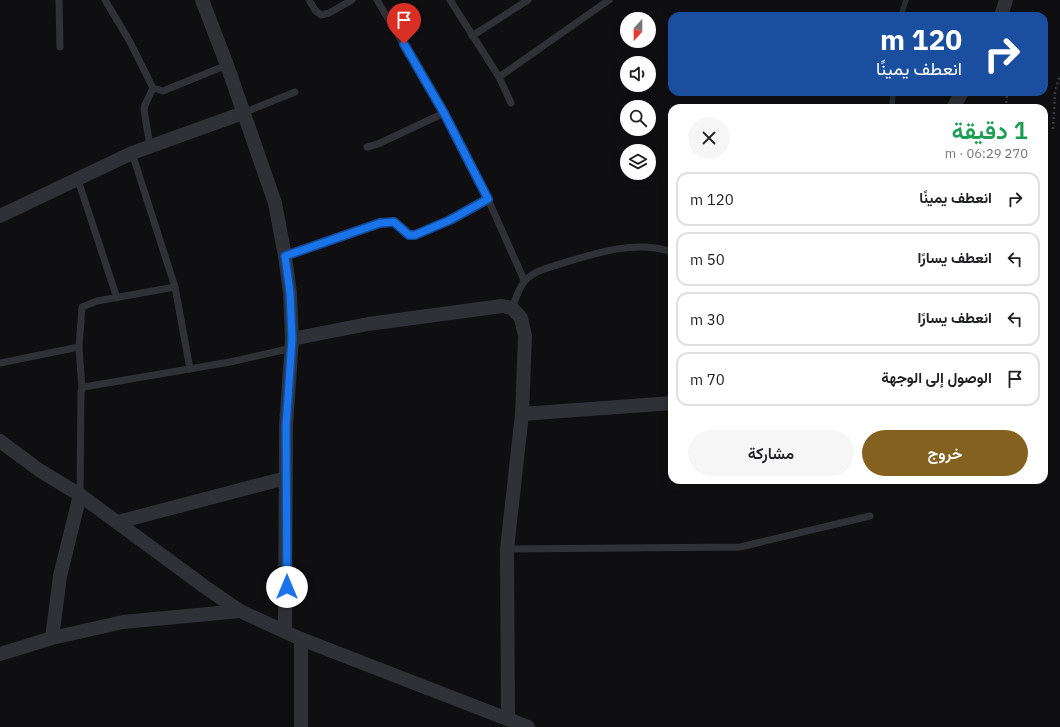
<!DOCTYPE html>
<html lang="ar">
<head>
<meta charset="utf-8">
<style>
	:root { --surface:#fff; --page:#f6f6f6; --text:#202124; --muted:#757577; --line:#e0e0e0; --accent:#84611f }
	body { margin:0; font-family:"IBM Plex Sans",Vazirmatn,sans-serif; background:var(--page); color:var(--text); direction:rtl; height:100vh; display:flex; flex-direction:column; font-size:15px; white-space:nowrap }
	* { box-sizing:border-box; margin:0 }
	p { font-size:13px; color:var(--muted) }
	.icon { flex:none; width:22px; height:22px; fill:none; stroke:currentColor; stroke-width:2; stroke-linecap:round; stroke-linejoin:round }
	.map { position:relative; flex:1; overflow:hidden; direction:ltr }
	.details { position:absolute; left:668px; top:104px; width:380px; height:380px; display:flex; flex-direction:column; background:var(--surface); border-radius:12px; box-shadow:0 2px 10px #0003; direction:rtl }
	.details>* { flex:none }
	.guide { position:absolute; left:668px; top:12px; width:380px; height:84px; border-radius:12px; box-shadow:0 2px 10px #0003; direction:rtl; background:#1a4fa0; color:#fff; overflow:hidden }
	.needle { width:26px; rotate:201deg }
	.buttons { position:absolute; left:620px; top:12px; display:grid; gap:8px }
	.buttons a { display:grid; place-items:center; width:36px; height:36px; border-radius:50%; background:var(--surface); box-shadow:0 2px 10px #0003; font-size:20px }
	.pin { position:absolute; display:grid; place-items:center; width:34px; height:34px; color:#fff; margin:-41px -17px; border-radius:50% 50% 50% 0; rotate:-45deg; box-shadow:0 0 4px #0007 }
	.pin .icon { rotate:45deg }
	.me { position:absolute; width:44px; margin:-22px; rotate:0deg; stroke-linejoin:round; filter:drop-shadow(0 0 3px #0008) }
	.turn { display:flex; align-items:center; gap:14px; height:84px; padding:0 20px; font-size:18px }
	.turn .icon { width:52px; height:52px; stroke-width:2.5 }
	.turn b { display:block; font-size:28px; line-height:34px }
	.round { display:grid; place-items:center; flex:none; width:42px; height:42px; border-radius:21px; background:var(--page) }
	.head { display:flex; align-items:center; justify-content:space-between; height:68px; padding:0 20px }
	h1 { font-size:24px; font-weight:600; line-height:30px; color:#1e9e55 }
	.button { display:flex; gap:8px; margin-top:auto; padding:8px 20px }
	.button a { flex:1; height:46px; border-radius:24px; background:var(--accent); color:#fff; font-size:16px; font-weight:600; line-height:46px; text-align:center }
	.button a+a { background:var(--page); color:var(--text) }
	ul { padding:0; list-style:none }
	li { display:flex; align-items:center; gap:12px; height:54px; margin:0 8px 6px; padding:0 12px; border:2px solid var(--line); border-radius:12px }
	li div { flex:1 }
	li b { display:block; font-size:15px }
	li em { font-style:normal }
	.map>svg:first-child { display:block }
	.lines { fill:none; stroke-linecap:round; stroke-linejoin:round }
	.stream { stroke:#252e35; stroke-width:5.5 }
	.path { stroke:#36383d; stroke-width:2.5; stroke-dasharray:2 3; stroke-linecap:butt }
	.lane { stroke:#303136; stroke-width:7 }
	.street { stroke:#303136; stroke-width:14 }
	.route-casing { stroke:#114b97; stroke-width:10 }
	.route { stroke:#1a73e8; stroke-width:7 }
</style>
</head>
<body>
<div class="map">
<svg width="1060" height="727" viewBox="0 0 1060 727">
	<rect width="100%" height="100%" fill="#0f0f11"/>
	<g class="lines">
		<!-- stream -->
		<g class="stream">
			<polyline points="901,16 906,0"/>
			<polyline points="892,108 893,92"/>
		</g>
		<!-- path -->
		<g class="path">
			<polyline points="1006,108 1007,92"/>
			<polyline points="1053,129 1055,91 1060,75"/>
		</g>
		<!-- lane -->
		<g class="lane">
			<polyline points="59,0 60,47"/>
			<polyline points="105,0 129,40 153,88 163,91 227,65"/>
			<polyline points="309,0 315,10 321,15 329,13 352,0"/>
			<polyline points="377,0 444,113 488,199 524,280"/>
			<polyline points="450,0 499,77 511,103"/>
			<polyline points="472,36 528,0"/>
			<polyline points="499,77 609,0"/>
			<polyline points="243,113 295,92"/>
			<polyline points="150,146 144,110 145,105 153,88"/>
			<polyline points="367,147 378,144 444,113"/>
			<polyline points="132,153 175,287 190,369"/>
			<polyline points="78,180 117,298"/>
			<polyline points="285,256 380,223 394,222 409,235 415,235 450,220 488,199"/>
			<path d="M 512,308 C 520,287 522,277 544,269 C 584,257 631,238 672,252"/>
			<polyline points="0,363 79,347"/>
			<polyline points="82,389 79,347 82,307 97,301 175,287"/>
			<polyline points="80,495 81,391 84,387 230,362 292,348"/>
			<polyline points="507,549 740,547 870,516"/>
		</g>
		<!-- street -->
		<g class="street">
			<polyline points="202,0 227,65 275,203 285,256 290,293 292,339 286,426 285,631"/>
			<polyline points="1001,16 1006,0"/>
			<polyline points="953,108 962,92"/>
			<polyline points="0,216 132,153 243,113"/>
			<polyline points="292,339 368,324 502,306 512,308 521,318 525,336 522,414 507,549 508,718"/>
			<polyline points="522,414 672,403"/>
			<polyline points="0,441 39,470 80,495 205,587 240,611 301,639 528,727"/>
			<polyline points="118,522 286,478"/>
			<polyline points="52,638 60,576 80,495"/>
			<polyline points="301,639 301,727"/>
			<polyline points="0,654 52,638 123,622 240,611"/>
		</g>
	</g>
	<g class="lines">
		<!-- route casing -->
		<g class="route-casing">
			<polyline id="route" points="287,587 286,426 292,339 290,293 285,256 380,223 394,222 409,235 415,235 450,220 488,199 444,113 404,44"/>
		</g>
		<!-- route -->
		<use href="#route" class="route"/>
	</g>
</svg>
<div class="buttons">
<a><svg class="needle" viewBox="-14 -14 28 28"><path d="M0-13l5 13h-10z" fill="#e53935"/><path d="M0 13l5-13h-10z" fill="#757577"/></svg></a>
<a><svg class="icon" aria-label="sound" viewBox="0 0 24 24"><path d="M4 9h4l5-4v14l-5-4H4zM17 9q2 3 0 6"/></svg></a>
<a><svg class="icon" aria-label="search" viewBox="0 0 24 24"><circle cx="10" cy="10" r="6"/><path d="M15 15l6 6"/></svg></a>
<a><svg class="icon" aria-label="layers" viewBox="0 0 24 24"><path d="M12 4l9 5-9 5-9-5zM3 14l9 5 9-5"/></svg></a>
</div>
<div class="pin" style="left:404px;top:44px;background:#d93025"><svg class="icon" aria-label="arrive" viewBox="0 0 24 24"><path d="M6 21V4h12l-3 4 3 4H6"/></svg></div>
<svg class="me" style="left:287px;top:587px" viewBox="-20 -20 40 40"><circle r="19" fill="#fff"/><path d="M0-13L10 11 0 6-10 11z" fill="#1a73e8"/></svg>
<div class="guide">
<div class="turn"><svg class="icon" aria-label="right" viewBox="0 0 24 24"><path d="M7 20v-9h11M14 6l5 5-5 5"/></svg><div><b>120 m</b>انعطف يمينًا</div></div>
</div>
<section class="details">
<div class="head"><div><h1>1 دقيقة</h1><p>270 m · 06:29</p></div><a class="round"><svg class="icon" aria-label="close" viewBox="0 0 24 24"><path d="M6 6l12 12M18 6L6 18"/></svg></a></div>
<ul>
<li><svg class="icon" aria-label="right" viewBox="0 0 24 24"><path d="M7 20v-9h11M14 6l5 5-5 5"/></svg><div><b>انعطف يمينًا</b></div><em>120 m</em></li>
<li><svg class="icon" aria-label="left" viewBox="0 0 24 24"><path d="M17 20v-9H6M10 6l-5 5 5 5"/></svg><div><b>انعطف يسارًا</b></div><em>50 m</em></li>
<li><svg class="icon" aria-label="left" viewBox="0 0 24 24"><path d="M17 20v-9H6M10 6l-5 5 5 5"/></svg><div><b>انعطف يسارًا</b></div><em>30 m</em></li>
<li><svg class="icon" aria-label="arrive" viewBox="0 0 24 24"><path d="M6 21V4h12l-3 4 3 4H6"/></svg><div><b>الوصول إلى الوجهة</b></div><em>70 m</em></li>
</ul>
<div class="button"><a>خروج</a><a>مشاركة</a></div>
</section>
</div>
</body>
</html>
